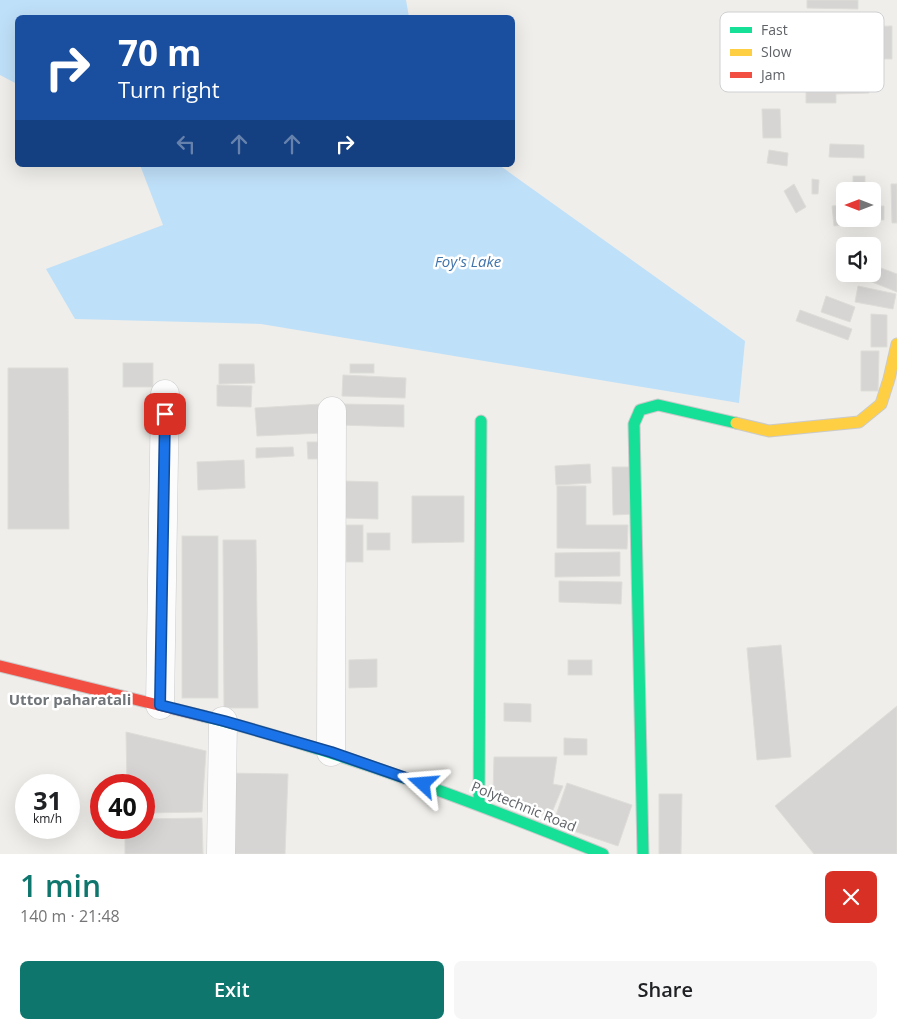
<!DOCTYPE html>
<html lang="en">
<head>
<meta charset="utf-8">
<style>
	:root { --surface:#fff; --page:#f6f6f6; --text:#202124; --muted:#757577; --accent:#0f766e }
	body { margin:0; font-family:"Open Sans",sans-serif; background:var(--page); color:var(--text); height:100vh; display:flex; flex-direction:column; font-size:19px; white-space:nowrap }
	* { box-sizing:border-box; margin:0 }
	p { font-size:16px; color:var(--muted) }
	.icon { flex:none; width:28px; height:28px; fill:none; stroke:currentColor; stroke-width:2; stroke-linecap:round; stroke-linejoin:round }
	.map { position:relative; height:854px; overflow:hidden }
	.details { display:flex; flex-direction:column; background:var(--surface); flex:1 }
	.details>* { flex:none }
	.hud { position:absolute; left:15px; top:15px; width:500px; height:152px; border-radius:8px; box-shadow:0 5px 20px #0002; background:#1a4fa0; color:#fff; overflow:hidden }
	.needle { width:32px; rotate:270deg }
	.controls { position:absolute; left:836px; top:182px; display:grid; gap:10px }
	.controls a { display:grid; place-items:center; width:45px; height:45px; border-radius:8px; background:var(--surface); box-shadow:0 5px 20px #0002; font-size:25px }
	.speed { position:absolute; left:15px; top:774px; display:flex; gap:10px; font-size:25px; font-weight:700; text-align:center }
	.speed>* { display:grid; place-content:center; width:65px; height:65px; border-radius:50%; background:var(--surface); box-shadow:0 5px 20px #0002; line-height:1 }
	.speed small { font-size:12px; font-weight:400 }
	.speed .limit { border:8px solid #d22; background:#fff; color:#111 }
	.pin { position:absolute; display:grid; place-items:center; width:42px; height:42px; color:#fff; margin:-21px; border-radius:10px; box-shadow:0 2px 8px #0006 }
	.me { position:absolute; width:55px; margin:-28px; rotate:289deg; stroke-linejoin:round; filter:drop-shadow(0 0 4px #0008) }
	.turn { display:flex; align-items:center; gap:18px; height:105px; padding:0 20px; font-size:22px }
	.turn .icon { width:65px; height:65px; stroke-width:2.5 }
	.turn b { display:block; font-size:35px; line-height:42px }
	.lanes { display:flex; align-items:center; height:48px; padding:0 20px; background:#0003; justify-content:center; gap:25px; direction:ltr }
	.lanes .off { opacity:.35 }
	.round { display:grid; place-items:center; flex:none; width:52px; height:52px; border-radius:8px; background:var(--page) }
	.summary { display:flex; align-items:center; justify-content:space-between; height:85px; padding:0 20px }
	h1 { font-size:30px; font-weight:600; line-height:38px; color:var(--accent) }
	.cta { display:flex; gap:10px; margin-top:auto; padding:10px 20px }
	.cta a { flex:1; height:58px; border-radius:8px; background:var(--accent); color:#fff; font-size:20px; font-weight:600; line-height:58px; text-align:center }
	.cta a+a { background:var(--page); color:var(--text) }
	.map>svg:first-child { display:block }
	.water { fill:#bfe0f9 }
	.building { fill:#d6d5d3; stroke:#deddd9 }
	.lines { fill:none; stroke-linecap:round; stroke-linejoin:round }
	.street-casing { stroke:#cbcccc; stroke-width:29 }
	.fast-casing { stroke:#cacacb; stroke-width:13 }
	.slow-casing { stroke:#cacacb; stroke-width:13 }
	.jam-casing { stroke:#cacacb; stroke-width:13 }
	.street { stroke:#fdfcfc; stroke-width:28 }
	.fast { stroke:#16e098; stroke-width:11 }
	.slow { stroke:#ffcf43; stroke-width:11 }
	.jam { stroke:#f24e42; stroke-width:11 }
	.route-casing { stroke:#114b97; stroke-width:12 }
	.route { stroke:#1a73e8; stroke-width:9 }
	.labels { text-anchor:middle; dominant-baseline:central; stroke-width:5; stroke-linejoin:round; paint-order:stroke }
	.street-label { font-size:14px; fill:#5f6368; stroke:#fff }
	.water-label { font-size:15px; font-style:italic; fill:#4174aa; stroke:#fff }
	.neighbourhood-label { font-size:15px; font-weight:bold; fill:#70757a; stroke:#fff }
	.key { fill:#fff; stroke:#cfd0d2; stroke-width:1 }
	.key-label { font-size:14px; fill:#5f6368 }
</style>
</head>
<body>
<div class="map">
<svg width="897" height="854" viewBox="0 0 897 854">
	<rect width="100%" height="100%" fill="#efeeea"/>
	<!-- water -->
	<g class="water">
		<polygon points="0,0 406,0 409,17 18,18 17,84 0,75"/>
		<polygon points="140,165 499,165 745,341 739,403 261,324 75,319 46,269 163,225"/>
	</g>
	<!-- building -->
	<g class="building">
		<polygon points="807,0 858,0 858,9 807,8"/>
		<polygon points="892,26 892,59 854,59 854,27"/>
		<polygon points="806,79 868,79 869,93 836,94 836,103 806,103"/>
		<polygon points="762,109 780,109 781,138 763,138"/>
		<polygon points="830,144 864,145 864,158 829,157"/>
		<polygon points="769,150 788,153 787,166 767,163"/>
		<rect x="853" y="176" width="12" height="15"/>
		<polygon points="812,179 819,180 818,194 812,194"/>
		<polygon points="794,184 806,207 796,213 784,191"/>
		<polygon points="891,184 897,184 897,223 892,223"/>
		<polygon points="845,205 845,219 862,219 863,223 834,226 832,206"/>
		<polygon points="875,206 884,206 884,220 874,220"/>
		<polygon points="873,265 897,274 897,292 867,280 870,274 872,274"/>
		<polygon points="858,286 896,294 893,309 855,302"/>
		<polygon points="826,296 855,307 850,322 821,312"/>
		<polygon points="800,310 852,329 848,340 796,321"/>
		<polygon points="871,314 887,315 887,347 871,347"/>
		<polygon points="861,351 879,351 878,391 861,391"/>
		<rect x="123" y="363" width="30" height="24"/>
		<polygon points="219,364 254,364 255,383 219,384"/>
		<rect x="350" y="364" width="24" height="9"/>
		<polygon points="8,368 68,368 69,529 8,529"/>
		<polygon points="343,375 406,378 405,398 342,396"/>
		<polygon points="217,385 252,386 251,407 217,406"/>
		<polygon points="321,404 323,433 257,436 255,408"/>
		<polygon points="341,404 404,405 404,427 340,425"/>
		<polygon points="307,442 323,442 323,459 308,459"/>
		<polygon points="293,447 294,456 256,458 256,448"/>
		<polygon points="244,460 245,488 198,490 197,462"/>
		<polygon points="590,464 591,483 556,485 555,466"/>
		<polygon points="612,467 633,467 634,514 613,515"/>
		<polygon points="343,481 378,482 378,519 343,518"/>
		<polygon points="557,486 586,486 586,525 628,525 627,549 557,548"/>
		<polygon points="412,496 464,496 464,542 412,543"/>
		<rect x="346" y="525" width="17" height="37"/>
		<rect x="367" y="533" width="23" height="17"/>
		<rect x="182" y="536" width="36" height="162"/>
		<polygon points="223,540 256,540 258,708 224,708"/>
		<polygon points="620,552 620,576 555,577 555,553"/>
		<polygon points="559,581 622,582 621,604 559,602"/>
		<polygon points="781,645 791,757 757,760 747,648"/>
		<polygon points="377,659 377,687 349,688 349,660"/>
		<rect x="568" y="660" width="24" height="15"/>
		<polygon points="504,703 531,704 531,722 504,721"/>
		<polygon points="897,706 897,854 814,854 775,806"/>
		<polygon points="126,732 206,751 202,812 144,813 144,785 127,785"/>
		<polygon points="564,738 587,739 587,755 564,755"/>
		<polygon points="494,757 557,757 553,784 563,786 550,817 493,793"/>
		<polygon points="226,773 288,774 285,854 225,854"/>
		<polygon points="567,783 632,805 618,846 553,824"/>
		<polygon points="659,794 682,794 681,854 659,854"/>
		<polygon points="202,818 203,854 125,854 125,828 144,828 144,819"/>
	</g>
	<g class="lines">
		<!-- street casing -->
		<g class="street-casing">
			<g id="street">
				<polyline points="160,705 165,394"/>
				<polyline points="331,752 332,411"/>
				<polyline points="221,854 223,721"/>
			</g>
		</g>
		<!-- fast casing -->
		<g class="fast-casing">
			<g id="fast">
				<path d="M 203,716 C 340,751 471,801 603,854"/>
				<polyline points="479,804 481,421"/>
				<polyline points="643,854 634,424 640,410 658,405 736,423"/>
			</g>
		</g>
		<!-- slow casing -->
		<g class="slow-casing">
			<polyline id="slow" points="736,423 769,431 859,422 881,404 889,379 897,344"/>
		</g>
		<!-- jam casing -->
		<g class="jam-casing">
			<polyline id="jam" points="0,666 203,716"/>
		</g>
		<!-- street -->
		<use href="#street" class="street"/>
		<!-- fast -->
		<use href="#fast" class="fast"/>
		<!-- slow -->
		<use href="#slow" class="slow"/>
		<!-- jam -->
		<use href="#jam" class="jam"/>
	</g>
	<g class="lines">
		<!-- route casing -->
		<g class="route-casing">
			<polyline id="route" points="165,414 160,705 224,721 331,752 423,784"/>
		</g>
		<!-- route -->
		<use href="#route" class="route"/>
	</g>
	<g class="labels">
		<!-- street labels -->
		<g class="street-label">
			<text transform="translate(524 806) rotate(22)">Polytechnic Road</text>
		</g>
		<!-- water labels -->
		<g class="water-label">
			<text x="468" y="261">Foy's Lake</text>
		</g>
		<!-- neighbourhood labels -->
		<g class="neighbourhood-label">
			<text x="70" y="699">Uttor paharatali</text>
		</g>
	</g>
	<!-- legend -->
	<rect x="720" y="12" width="164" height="80" rx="8" class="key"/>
	<rect x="730" y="27" width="22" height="6" fill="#16e098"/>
	<rect x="730" y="49" width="22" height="7" fill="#ffcf43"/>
	<rect x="730" y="72" width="22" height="6" fill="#f24e42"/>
	<g class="key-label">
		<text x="761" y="35">Fast</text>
		<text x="761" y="57">Slow</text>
		<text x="761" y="80">Jam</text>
	</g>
</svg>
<div class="controls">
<a><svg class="needle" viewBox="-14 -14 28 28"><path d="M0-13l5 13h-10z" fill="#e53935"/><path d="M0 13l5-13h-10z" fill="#757577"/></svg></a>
<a><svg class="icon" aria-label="sound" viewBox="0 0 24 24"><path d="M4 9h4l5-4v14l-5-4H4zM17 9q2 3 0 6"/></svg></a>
</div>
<div class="speed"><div>31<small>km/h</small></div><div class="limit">40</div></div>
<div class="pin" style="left:165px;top:414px;background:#d93025"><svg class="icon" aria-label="arrive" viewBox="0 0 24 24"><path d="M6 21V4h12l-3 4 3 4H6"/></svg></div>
<svg class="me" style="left:423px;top:784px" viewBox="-20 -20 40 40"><path d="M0-17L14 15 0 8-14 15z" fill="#1a73e8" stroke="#fff" stroke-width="4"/></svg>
<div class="hud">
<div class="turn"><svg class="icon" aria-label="right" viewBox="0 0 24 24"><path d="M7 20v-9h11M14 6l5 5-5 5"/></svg><div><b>70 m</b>Turn right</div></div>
<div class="lanes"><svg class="icon off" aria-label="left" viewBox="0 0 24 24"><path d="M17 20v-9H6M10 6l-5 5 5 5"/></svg><svg class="icon off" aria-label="ahead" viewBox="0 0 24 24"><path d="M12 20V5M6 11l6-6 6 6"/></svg><svg class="icon off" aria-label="ahead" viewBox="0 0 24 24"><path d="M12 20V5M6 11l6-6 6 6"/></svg><svg class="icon" aria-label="right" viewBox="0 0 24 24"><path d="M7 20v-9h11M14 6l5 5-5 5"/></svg></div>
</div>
</div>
<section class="details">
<div class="summary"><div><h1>1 min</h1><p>140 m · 21:48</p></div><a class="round" style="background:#d93025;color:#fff"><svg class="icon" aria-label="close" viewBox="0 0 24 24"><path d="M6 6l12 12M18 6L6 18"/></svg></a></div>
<div class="cta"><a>Exit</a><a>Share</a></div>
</section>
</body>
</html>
